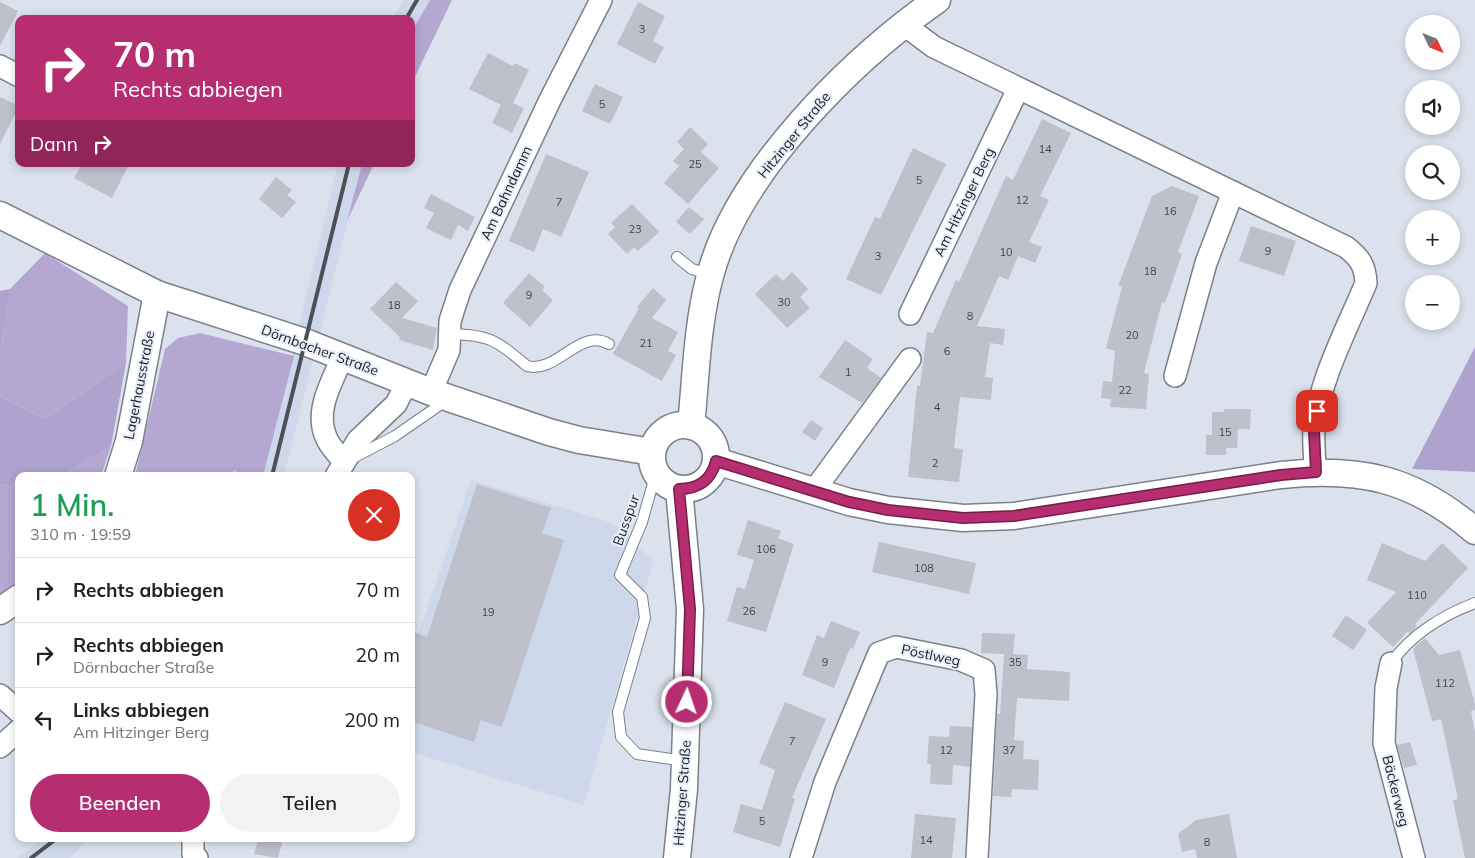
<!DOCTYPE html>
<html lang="de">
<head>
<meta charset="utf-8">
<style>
	:root { --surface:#fff; --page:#f2f2f2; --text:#202124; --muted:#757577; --line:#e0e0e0; --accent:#b62e6f }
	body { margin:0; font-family:Mulish,sans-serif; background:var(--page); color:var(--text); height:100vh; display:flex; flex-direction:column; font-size:19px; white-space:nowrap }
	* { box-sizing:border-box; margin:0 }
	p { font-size:16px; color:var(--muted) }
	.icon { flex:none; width:28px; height:28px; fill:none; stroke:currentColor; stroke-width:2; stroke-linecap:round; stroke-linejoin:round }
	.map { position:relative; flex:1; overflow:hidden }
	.details { position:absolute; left:15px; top:472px; width:400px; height:370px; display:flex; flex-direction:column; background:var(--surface); border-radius:10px; box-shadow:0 2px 8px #0003 }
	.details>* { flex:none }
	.guide { position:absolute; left:15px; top:15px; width:400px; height:152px; border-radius:10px; box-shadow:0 2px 8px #0003; background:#b62e6f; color:#fff; overflow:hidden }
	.needle { width:32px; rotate:133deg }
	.tools { position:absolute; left:1405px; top:15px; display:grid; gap:10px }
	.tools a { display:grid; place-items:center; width:55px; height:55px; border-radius:50%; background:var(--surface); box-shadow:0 2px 8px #0003; font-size:25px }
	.pin { position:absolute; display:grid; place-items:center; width:42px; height:42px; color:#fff; margin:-21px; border-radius:10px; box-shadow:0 2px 8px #0006 }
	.me { position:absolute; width:55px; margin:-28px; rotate:3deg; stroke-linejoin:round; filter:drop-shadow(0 0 4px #0008) }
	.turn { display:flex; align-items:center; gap:18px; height:105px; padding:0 15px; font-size:22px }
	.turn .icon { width:65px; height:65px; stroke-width:2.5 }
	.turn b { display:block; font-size:35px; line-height:42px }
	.then { display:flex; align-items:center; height:48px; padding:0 15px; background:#0003; gap:10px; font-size:19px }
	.round { display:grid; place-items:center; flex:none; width:52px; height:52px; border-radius:26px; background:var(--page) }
	.headline { display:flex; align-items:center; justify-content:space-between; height:85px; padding:0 15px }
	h1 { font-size:30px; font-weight:600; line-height:38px; color:#1e9e55 }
	.action { display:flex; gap:10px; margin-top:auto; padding:10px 15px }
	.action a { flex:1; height:58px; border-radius:30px; background:var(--accent); color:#fff; font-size:20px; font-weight:600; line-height:58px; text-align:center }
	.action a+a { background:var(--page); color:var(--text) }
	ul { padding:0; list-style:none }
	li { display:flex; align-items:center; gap:15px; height:65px; padding:0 15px; border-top:1px solid var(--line) }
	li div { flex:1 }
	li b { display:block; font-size:19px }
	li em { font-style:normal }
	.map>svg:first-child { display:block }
	.built { fill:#cdd8ea }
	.green { fill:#b4a8d2 }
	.forest { fill:#aea2ce }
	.building { fill:#bec0cc }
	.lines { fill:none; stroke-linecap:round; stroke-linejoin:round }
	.service-casing { stroke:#7b818b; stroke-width:12 }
	.minor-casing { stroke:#7b818b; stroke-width:24 }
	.tertiary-casing { stroke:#7b818b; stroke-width:29 }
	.service { stroke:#fff; stroke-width:10 }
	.minor { stroke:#fff; stroke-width:21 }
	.tertiary { stroke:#fff; stroke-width:26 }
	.rail { stroke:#4d5157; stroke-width:4 }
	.route-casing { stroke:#761e48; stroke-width:12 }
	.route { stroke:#b62e6f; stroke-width:9 }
	.labels { text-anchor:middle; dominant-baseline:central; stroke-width:4; stroke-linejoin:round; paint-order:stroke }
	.number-label { font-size:11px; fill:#43464c }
	.street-label { font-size:14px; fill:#1a1d21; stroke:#e8effa }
</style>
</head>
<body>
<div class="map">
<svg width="1475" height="858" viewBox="0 0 1475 858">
	<rect width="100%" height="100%" fill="#dbe2ed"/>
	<!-- built -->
	<g class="built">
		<polygon points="403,0 430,0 411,33 411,19 392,19"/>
		<polygon points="338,164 362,164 284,476 263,476"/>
		<polygon points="471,480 612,523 653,561 584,805 411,752 411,655"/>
		<polygon points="42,839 89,839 70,858 17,858"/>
	</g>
	<!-- green -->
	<g class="green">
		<polygon points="430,0 452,0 411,85 411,33"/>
		<polygon points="362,164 374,164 347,221"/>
		<polygon points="45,253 128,306 126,363 45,419 0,396 0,354 10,289"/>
		<polygon points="200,333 294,356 263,476 251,476 234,471 228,476 135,476 165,349 178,338"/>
		<polygon points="111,446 101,476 61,476"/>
		<polygon points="19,484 19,585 0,598 0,486"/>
	</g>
	<!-- forest -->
	<g class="forest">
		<polygon points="10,289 0,354 0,291"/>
		<polygon points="1475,347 1475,472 1412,469"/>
		<polygon points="126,363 111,446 61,476 19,476 19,484 0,486 0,396 45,419"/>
	</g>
	<!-- building -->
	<g class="building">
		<polygon points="0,2 18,11 0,46"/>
		<polygon points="638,2 665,16 653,41 664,47 655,64 617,44"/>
		<polygon points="488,53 513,66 515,63 529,70 513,103 524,108 512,133 492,123 501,105 469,89"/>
		<polygon points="595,84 623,97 610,124 582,111"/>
		<polygon points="0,97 19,106 0,144"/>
		<polygon points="1042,119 1071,133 1040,196 1049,200 1029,242 1042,247 1035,263 1018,256 1008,280 999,276 977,326 1005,329 1003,345 990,343 985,377 993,378 991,400 960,397 954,448 963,449 959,482 908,477 917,386 920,386 927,332 933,333 956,280 959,282 1006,176 1013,180"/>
		<polygon points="690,127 708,144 701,152 719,168 688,204 664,183 679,166 673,161 684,149 677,142"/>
		<polygon points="913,148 946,164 881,295 846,279 875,217 880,219"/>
		<polygon points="546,154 589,172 561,237 543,229 534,252 509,241"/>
		<polygon points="82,164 129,164 112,198 74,178"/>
		<polygon points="276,177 292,190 287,195 296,202 282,218 259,199"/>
		<polygon points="1172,186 1199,196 1178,252 1182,254 1165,303 1162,302 1144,373 1149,374 1146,409 1110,407 1111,399 1101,398 1103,381 1112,382 1115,351 1106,348 1122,287 1118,286 1152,196"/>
		<polygon points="431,194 475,217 468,231 458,225 451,240 426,228 434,213 424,208"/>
		<polygon points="632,204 659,232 638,251 634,247 627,254 608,234 615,227 611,223"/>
		<polygon points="689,207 704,219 690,234 676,222"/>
		<polygon points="1251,226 1296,241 1284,276 1239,261"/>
		<polygon points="792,272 808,289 800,297 810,308 787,328 755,294 776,274 783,281"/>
		<polygon points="529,273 545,287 542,290 553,300 530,327 503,303"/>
		<polygon points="396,282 418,301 402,318 437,328 433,350 399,340 400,337 370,309"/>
		<polygon points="653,288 666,300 652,318 678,332 668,351 676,355 662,381 613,354 639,308 637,307"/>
		<polygon points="845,340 873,359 867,368 881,378 862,403 819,377"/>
		<polygon points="1224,409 1251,409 1250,429 1238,429 1237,448 1226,448 1226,455 1206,455 1206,435 1212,435 1212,412 1224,412"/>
		<polygon points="811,420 823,428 815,441 802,432"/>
		<polygon points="477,484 551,508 542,533 564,540 502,727 481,720 474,742 411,721 411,631 427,637"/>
		<polygon points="748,520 781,531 778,538 794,544 766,632 727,621 737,587 745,589 754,560 737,555"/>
		<polygon points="879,542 976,563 969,594 872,572"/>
		<polygon points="1382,543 1425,561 1442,543 1468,568 1415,624 1417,627 1409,634 1408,631 1393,647 1367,623 1396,592 1367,580"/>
		<polygon points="1346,615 1367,630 1353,650 1332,636"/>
		<polygon points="831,621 860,632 853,649 850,648 834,688 802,675 817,635 824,638"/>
		<polygon points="982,633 1015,634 1013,654 1028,655 1027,669 1070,672 1069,701 1017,698 1014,740 1024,741 1023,759 1039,760 1038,790 1012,789 1011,797 993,796 997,714 1000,714 1004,654 981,653"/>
		<polygon points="1425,638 1439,655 1460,650 1475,704 1475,710 1471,711 1475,733 1475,858 1465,858 1453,800 1458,799 1441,719 1432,721 1413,649"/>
		<polygon points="785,702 826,719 792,798 795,799 780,847 733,832 741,804 762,810 775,770 759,763"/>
		<polygon points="950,726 972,727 970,767 953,765 952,785 930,784 931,764 927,764 929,736 949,737"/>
		<polygon points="1410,742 1417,765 1404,768 1397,745"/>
		<polygon points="915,814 956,818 952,858 911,858"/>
		<polygon points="1229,814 1237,858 1197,858 1195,849 1182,852 1178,834 1196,820"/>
		<polygon points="258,839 283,839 278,858 254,854"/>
	</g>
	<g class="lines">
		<!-- service casing -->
		<g class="service-casing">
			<g id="service">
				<polyline points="677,257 692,269 710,275"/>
				<path d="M 451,334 C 491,335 497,341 527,366 C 557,374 580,327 609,344"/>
				<polyline points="351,459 395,436 447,400"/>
				<polyline points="656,473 642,522 620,575 642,597 645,618 618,712 621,737 637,754 684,761"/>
				<path d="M 1391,663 C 1411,635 1443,615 1475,603"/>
			</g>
		</g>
		<!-- minor casing -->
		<g class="minor-casing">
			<g id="minor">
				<path d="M 903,24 L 934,47 L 1346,247 C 1360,258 1365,265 1366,283 C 1347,329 1320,378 1314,429 C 1313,443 1315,458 1315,471"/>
				<polyline points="0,66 19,76"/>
				<polyline points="910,314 1018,89"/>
				<path d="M 343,356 C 333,380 314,410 326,437 C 329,446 338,454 344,462"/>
				<polyline points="1175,376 1206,263 1233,192"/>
				<polyline points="431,392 449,350 450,321 460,290 550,100 601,0"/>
				<polyline points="336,476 358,440 396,404 407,383"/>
				<polyline points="813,492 910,359"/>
				<polyline points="1391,663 1386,688 1384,743 1414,858"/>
				<polyline points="0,695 19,712"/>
				<polyline points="0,747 19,730"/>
				<polyline points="193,839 193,854 197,858"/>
				<polyline points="801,858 825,782 879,653 896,647 961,660 984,670 986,694 977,858"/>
			</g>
		</g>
		<!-- tertiary casing -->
		<g class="tertiary-casing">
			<g id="tertiary">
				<polyline points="0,215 157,294 305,342 431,392 549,432 579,440 652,452"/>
				<circle cx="684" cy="457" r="32"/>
				<path d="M 691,426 C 696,376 697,324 710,276 C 737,172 852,60 937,0"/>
				<path d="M 716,461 L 849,502 L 888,510 L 963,518 L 1014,516 L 1281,475 C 1360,467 1413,478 1475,531"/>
				<polyline points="118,476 129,441 157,294"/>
				<polyline points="0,611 19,598"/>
				<polyline points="677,858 684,789 690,609 679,489"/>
			</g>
		</g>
		<!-- service -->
		<use href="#service" class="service"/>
		<!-- minor -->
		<use href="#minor" class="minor"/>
		<!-- tertiary -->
		<use href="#tertiary" class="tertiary"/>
		<!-- rail -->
		<g class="rail">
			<polyline points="406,19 417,0"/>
			<polyline points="272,476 349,164"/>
			<polyline points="31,858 56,839"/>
		</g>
	</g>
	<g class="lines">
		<!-- route casing -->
		<g class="route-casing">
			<path id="route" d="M 687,702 L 690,609 L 679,489 C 699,489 711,480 716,461 L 849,502 L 888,510 L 963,518 L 1014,516 L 1281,475 L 1316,472 L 1314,431 L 1317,411"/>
		</g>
		<!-- route -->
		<use href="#route" class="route"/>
	</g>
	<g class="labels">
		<!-- number labels -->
		<g class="number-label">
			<text x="642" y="29">3</text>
			<text x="602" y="104">5</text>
			<text x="1045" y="149">14</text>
			<text x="695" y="164">25</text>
			<text x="919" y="180">5</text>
			<text x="1022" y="200">12</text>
			<text x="559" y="202">7</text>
			<text x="1170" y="211">16</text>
			<text x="635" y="229">23</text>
			<text x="1268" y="251">9</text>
			<text x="1006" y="252">10</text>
			<text x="878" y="256">3</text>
			<text x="1150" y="271">18</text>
			<text x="529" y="295">9</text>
			<text x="784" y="302">30</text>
			<text x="394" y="305">18</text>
			<text x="970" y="316">8</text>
			<text x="1132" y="335">20</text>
			<text x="646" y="343">21</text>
			<text x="947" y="351">6</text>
			<text x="848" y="372">1</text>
			<text x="1125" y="390">22</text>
			<text x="937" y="407">4</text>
			<text x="1225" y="432">15</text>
			<text x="935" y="463">2</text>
			<text x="766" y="549">106</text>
			<text x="924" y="568">108</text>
			<text x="1417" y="595">110</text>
			<text x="749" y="611">26</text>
			<text x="488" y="612">19</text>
			<text x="825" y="662">9</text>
			<text x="1015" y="662">35</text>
			<text x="1445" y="683">112</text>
			<text x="792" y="741">7</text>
			<text x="946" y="750">12</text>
			<text x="1009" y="750">37</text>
			<text x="762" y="821">5</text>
			<text x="926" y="840">14</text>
			<text x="1207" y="842">8</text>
		</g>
		<!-- street labels -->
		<g class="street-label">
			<text transform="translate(794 135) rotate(-51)">Hitzinger Straße</text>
			<text transform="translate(506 193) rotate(-65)">Am Bahndamm</text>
			<text transform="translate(964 202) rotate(-64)">Am Hitzinger Berg</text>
			<text transform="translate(320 350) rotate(20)">Dörnbacher Straße</text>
			<text transform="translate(139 385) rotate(-79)">Lagerhausstraße</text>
			<text transform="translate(626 520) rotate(-70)">Busspur</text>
			<text transform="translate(931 655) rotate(12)">Pöstlweg</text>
			<text transform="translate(1396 791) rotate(76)">Bäckerweg</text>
			<text transform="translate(682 793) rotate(-86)">Hitzinger Straße</text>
		</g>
	</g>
</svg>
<div class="tools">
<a><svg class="needle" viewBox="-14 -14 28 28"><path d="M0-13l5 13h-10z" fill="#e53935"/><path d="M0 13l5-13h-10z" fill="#757577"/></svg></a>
<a><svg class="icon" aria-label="sound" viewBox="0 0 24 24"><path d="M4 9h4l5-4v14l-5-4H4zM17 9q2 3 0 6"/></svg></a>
<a><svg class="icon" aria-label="search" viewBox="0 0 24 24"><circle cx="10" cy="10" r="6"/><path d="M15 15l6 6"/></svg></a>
<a>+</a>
<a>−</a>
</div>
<div class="pin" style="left:1317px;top:411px;background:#d93025"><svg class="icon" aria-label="arrive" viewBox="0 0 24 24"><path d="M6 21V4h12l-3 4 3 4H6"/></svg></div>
<svg class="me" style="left:687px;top:702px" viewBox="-20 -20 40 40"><circle r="17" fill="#b62e6f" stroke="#fff" stroke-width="3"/><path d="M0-11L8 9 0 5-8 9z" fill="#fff"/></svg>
<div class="guide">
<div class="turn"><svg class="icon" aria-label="right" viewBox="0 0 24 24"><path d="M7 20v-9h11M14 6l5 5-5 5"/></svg><div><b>70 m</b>Rechts abbiegen</div></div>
<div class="then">Dann<svg class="icon" aria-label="right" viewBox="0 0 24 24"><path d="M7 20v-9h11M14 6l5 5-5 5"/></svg></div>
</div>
<section class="details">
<div class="headline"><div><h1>1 Min.</h1><p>310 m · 19:59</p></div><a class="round" style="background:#d93025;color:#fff"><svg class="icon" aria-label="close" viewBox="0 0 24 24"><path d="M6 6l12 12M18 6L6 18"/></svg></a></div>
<ul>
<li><svg class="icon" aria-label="right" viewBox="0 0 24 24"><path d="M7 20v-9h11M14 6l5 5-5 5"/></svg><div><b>Rechts abbiegen</b></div><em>70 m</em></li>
<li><svg class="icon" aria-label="right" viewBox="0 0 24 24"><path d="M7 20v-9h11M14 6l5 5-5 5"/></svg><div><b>Rechts abbiegen</b><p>Dörnbacher Straße</p></div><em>20 m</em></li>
<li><svg class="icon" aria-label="left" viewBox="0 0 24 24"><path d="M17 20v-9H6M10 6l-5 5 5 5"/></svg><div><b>Links abbiegen</b><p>Am Hitzinger Berg</p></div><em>200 m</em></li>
</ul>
<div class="action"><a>Beenden</a><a>Teilen</a></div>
</section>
</div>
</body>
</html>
